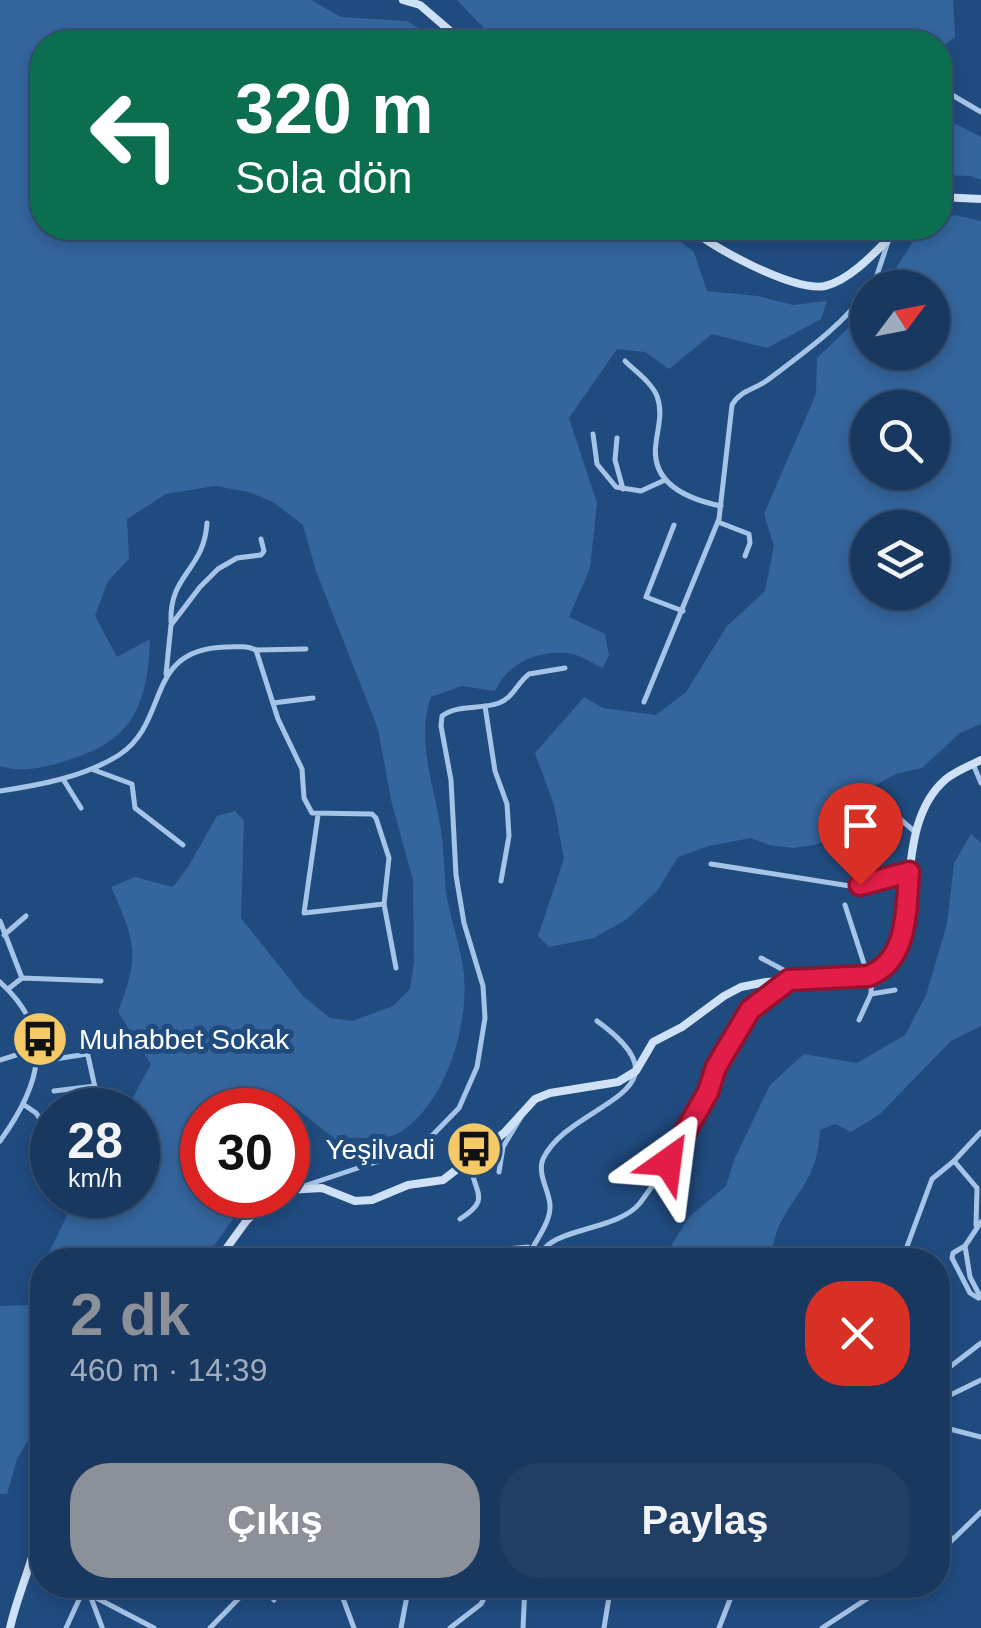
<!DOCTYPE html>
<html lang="tr">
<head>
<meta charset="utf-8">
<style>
	:root { --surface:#18385f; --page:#213f65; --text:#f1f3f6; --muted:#9facbd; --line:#365274; --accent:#8c9099 }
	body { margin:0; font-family:Helvetica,sans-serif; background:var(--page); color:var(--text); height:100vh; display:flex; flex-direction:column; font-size:38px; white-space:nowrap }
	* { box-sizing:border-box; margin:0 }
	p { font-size:32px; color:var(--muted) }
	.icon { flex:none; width:55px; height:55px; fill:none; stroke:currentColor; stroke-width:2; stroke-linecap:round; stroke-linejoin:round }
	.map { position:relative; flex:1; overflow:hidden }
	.sheet { position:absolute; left:30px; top:1248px; width:920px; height:350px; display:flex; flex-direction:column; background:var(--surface); border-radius:40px; box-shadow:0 5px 15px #0003,0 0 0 2px var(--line) }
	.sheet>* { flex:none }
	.banner { position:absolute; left:30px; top:30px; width:922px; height:210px; border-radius:40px; box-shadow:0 5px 15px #0003,0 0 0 2px var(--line); background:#0b6e4f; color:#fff; overflow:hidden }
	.needle { width:65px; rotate:58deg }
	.tools { position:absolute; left:850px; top:270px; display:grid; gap:20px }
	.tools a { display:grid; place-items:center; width:100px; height:100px; border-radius:50%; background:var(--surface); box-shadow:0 5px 15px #0003,0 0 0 2px var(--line); font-size:50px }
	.speed { position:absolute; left:30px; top:1088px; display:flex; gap:20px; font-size:50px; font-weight:700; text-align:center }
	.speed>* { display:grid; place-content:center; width:130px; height:130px; border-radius:50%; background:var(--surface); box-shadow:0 5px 15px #0003,0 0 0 2px var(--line); line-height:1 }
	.speed small { font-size:25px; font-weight:400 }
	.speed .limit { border:15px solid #d22; background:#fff; color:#111 }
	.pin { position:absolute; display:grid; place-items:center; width:85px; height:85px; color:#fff; margin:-102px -42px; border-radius:50% 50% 50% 0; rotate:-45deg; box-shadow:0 0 10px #0007 }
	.pin .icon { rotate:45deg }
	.me { position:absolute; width:110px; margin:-55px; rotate:31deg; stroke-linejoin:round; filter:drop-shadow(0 0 8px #0008) }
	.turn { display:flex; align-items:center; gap:35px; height:210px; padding:0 40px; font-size:45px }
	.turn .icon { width:130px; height:130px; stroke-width:2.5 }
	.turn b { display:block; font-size:70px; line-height:85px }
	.round { display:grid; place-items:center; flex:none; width:105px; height:105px; border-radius:40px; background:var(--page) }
	.overview { display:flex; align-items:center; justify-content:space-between; height:170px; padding:0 40px }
	h1 { font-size:60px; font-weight:700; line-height:75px; color:var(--accent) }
	.cta { display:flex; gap:20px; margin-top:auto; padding:20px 40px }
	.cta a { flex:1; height:115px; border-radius:40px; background:var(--accent); color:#fff; font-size:40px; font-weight:700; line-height:115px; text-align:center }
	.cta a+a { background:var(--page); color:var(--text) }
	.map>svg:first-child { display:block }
	.green { fill:#34659d; fill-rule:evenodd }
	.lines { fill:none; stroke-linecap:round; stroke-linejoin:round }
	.street { stroke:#a5c4e7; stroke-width:5 }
	.secondary { stroke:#cfe1f6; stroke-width:8 }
	.route-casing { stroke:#92132f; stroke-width:25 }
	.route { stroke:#e11d48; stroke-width:18 }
	.labels { text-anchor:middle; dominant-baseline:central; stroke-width:10; stroke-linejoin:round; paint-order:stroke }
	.poi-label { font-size:28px; fill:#fff; stroke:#204b7f; text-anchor:start }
</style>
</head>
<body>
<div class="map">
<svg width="981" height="1628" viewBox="0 0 981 1628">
	<rect width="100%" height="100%" fill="#204b7f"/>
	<!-- green -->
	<g class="green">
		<path d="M 0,0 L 311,0 L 341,17 L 407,21 L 441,42 L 42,42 L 42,228 L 663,228 L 694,252 L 707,291 L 758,296 L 793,305 L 827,301 L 821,319 L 767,348 L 712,334 L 669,369 L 645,352 L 617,349 L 569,418 L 597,503 L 590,568 L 569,617 L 605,634 L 609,655 L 603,668 C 593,664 582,656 572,654 C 541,648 507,663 495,691 L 462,686 L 431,697 C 416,738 433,783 440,824 C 444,847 444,870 446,892 C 450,917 459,942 463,967 C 471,1019 448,1100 402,1131 C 383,1144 357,1134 336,1140 L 295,1107 L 288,1121 L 288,1110 L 202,1110 L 202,1195 L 250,1195 L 204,1260 L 45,1260 L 66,1218 L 72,1195 L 138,1195 L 138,1110 L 126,1110 L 151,1064 L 118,1012 C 140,954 136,943 111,887 L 135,877 L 173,887 L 188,867 L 217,816 L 235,811 L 244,820 L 241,918 L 303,996 L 330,1018 L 352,1021 L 393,1006 L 410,989 L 414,962 L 413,880 L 391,800 L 378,729 L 316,571 L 303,525 L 273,502 L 249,492 L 215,486 L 166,494 L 127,519 L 129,559 L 108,581 L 95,616 L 117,657 L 150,639 C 147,708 133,742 62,762 C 42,768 21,773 0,766 Z"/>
		<polygon points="457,0 953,0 955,37 940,48 940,42 497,42"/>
		<polygon points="940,116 981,137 981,180 971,176 940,175"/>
		<path d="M 955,215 L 981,221 L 981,724 L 960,733 L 922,768 L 896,774 L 870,788 L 837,835 L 815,845 L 793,848 L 769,845 L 751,838 L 709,846 L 678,857 L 657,891 L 627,919 L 594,938 L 549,947 L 538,936 L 564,859 L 554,805 L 535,753 L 584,697 L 603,708 L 656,715 L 686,692 L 727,626 L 765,591 L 774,546 L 764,514 L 816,394 L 817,358 L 867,310 L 868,352 L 932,352 L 932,288 L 884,287 L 919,232 L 926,228 L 940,228 L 940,220 ZM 868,408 L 932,408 L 932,472 L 868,472 ZM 868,528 L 932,528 L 932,592 L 868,592 Z"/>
		<path d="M 751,228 L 848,228 C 819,246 781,244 751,228 Z"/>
		<path d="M 971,834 L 981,843 L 981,1026 L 951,1041 L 880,1114 L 851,1132 L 835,1124 L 820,1130 C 817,1177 803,1183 782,1220 C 775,1232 773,1247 769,1260 L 668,1260 L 669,1249 L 689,1217 L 726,1186 L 734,1160 L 770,1085 L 804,1054 L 857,1063 L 905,1035 L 926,995 L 947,924 L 954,863 Z"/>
		<polygon points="42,1265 42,1417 17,1459 7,1494 0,1494 0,1306 31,1305"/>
	</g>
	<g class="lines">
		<!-- street -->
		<g class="street">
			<polyline points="947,92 981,112"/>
			<polyline points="869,288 876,278 889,239"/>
			<path d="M 625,361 C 636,372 651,382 657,396 C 663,413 658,426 656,443 C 650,483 687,499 721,506"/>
			<polyline points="593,434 597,464 616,487 641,491 665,480"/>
			<polyline points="617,438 615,460 623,489"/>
			<polyline points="718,522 749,534 750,543 745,556"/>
			<polyline points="674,525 646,597 683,611"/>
			<path d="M 171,622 C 169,574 204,571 207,523"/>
			<polyline points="256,650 306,649"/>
			<polyline points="166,674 171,625 200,587 218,569 237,558 261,555 264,551 261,539"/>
			<path d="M 644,702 L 719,519 L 732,405 C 740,390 755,390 769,379 C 803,353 842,326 868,290"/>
			<polyline points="273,703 313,698"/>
			<polyline points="485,706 495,771 507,804 509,836 501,881"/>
			<polyline points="973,764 981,783"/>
			<polyline points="94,770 132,784 135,808 183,845"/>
			<polyline points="63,779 81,808"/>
			<path d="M 0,791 C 40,785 84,777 119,755 C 171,721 143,649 226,647 C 237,647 245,645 256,650 L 278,719 L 302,769 L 304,798 L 312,813 L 372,814 L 376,818 L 389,858 L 384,904 L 304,913 L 318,815"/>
			<polyline points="885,806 914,831"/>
			<polyline points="711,864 850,886 909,872"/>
			<polyline points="384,904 396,968"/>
			<polyline points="845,905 868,976"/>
			<polyline points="0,921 22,978"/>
			<polyline points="4,935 26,916"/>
			<polyline points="761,958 802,980"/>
			<path d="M 0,982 C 57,1033 40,1086 0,1141"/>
			<polyline points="8,989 22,978 101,981"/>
			<polyline points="871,994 895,990"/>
			<polyline points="859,1020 871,994 872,974"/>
			<polyline points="85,1042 100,1110"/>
			<polyline points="55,1059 87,1054"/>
			<polyline points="0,1060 35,1049"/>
			<polyline points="54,1091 95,1086"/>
			<polyline points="23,1104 36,1113 52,1136"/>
			<polyline points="954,1161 977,1188 976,1225"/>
			<polyline points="499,1172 503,1147 521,1117"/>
			<path d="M 304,1186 L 421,1147 L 459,1108 L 477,1067 L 485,1018 L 483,986 L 464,923 L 456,875 L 451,780 L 441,726 L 442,716 C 458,704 480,710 499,703 C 513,698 517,683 529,674 L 565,668"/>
			<path d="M 460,1219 C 495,1197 470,1192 471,1159"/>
			<polyline points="981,1222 965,1246 970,1277 981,1298"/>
			<polyline points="965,1246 953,1253 952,1258 970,1293 978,1298"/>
			<path d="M 532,1249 C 539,1236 551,1220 550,1205 C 549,1190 537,1174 543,1159 C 570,1101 699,1095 597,1021"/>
			<polyline points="457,1260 495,1250 528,1247 539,1258"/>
			<path d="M 540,1260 C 542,1227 616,1233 640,1203 C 665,1169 692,1131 708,1092 C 719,1064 729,1033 750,1010 C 760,1000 775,991 786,982"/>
			<polyline points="902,1260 932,1179 954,1161 981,1132"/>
			<polyline points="938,1376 981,1343"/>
			<polyline points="938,1401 981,1380"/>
			<polyline points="938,1426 981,1437"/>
			<polyline points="938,1539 952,1538"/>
			<polyline points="938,1554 981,1512"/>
			<polyline points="262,1585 274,1600"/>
			<polyline points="338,1585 354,1628"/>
			<polyline points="90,1595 102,1627"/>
			<polyline points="66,1628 83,1591 154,1628"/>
			<polyline points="210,1628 246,1591 259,1585"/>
			<polyline points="401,1628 409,1585"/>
			<polyline points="450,1628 481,1604 491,1585"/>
			<polyline points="523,1628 525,1585"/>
			<polyline points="604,1628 611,1585"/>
			<polyline points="719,1628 731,1597 738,1585"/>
			<polyline points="822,1628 888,1585"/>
		</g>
		<!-- secondary -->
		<g class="secondary">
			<polyline points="403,0 420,5 463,42"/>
			<polyline points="940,197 981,199"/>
			<path d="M 690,228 C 713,248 794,292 825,286 C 852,280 880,247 899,228"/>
			<path d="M 288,1190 L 322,1188 L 355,1201 L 372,1200 L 408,1185 L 443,1180 L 504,1133 L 535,1099 L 550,1093 L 618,1082 L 636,1071 L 653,1042 L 682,1027 L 724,996 L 741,987 L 766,982 L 868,976 C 931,952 885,831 946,779 C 956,771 969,766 981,760"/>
			<polyline points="218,1260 247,1220 274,1195"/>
			<path d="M 10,1628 C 18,1592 36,1556 41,1520 C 44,1492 26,1470 42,1443"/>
		</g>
	</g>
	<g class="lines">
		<!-- route casing -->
		<g class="route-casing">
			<path id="route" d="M 668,1162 L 708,1092 L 716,1067 L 750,1010 L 789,980 L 868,976 C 909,961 906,908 909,872 L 860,885"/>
		</g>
		<!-- route -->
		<use href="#route" class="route"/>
	</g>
	<!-- icons -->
	<defs>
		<g id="bus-disc" transform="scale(2.875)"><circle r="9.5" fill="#f4c966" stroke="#204b7f"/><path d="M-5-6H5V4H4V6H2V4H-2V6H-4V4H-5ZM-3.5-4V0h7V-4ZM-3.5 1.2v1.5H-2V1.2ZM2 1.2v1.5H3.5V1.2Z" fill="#111"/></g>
	</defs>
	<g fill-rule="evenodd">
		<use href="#bus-disc" x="40" y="1039"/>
		<use href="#bus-disc" x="474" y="1149"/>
	</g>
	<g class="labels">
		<!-- poi labels -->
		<g class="poi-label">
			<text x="79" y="1039">Muhabbet Sokak</text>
			<text x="435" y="1149" text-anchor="end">Yeşilvadi</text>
		</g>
	</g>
</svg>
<div class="tools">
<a><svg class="needle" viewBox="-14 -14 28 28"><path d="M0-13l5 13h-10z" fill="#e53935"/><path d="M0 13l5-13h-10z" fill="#9facbd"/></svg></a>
<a><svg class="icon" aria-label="search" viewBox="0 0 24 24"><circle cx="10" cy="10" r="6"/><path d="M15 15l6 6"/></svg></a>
<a><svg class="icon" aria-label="layers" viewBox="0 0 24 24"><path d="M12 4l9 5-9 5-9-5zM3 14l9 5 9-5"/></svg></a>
</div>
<div class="speed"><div>28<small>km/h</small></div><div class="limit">30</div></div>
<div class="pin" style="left:860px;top:885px;background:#d93025"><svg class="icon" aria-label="arrive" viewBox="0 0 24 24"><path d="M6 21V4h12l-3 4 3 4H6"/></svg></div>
<svg class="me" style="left:668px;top:1162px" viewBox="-20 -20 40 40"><path d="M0-17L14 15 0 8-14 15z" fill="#e11d48" stroke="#fff" stroke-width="4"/></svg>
<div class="banner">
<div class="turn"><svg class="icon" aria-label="left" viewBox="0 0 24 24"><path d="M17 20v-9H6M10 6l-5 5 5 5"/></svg><div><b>320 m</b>Sola dön</div></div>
</div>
<section class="sheet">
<div class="overview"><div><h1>2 dk</h1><p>460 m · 14:39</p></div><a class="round" style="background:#d93025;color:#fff"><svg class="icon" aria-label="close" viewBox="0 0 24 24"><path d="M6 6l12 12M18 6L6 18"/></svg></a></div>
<div class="cta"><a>Çıkış</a><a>Paylaş</a></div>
</section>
</div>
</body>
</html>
